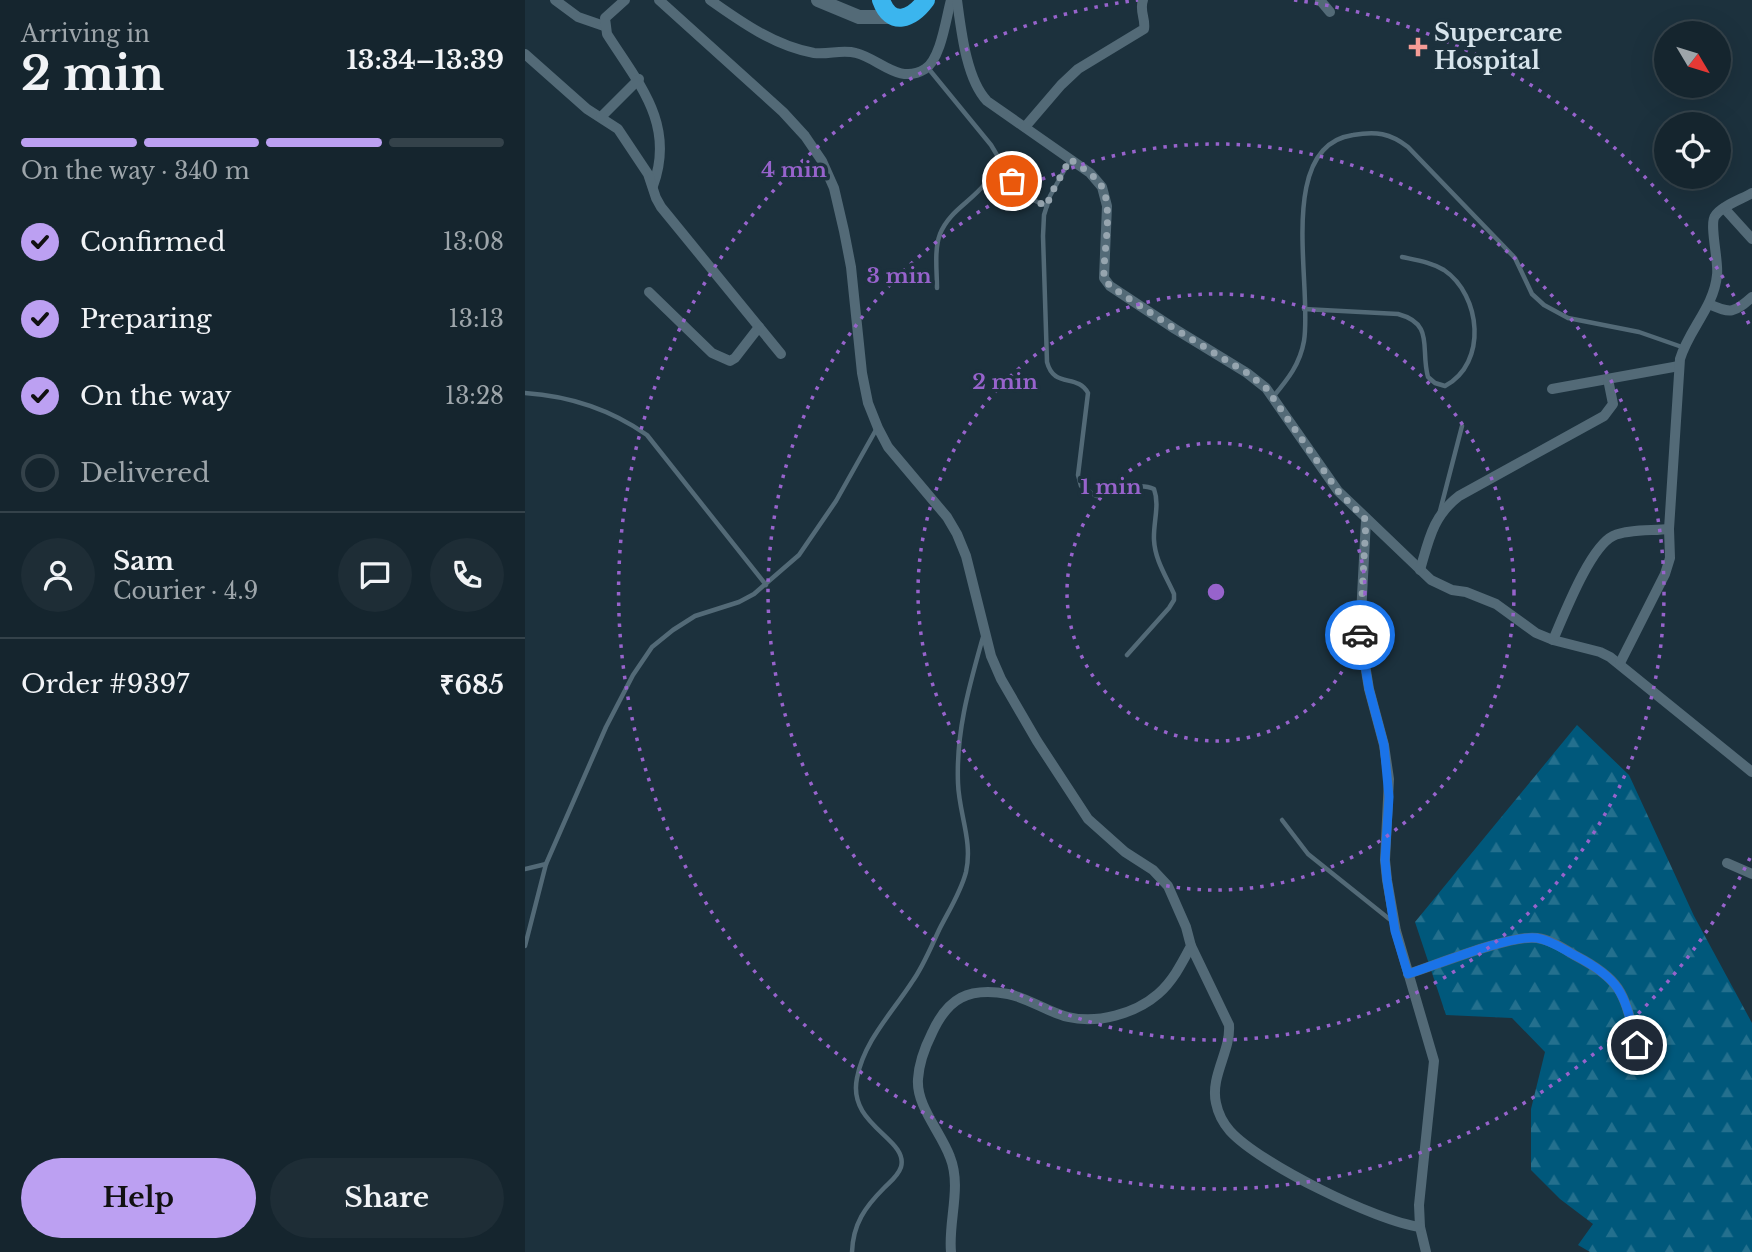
<!DOCTYPE html>
<meta charset="utf-8">
<style>
:root{--surface:#15252e;--page:#1e2d36;--text:#f1f3f6;--muted:#9da5aa;--line:#34424a;--accent:#bca0f2}
body{margin:0;font-family:"Libre Baskerville",serif;background:var(--page);color:var(--text);height:100vh;display:flex;flex-direction:column;font-size:26px;white-space:nowrap}
*{box-sizing:border-box;margin:0}
p{font-size:23px;color:var(--muted)}
.icon{flex:none;width:38px;height:38px;fill:none;stroke:currentColor;stroke-width:2;stroke-linecap:round;stroke-linejoin:round}
.map{position:relative;flex:1;overflow:hidden}
.details{display:flex;flex-direction:column;background:var(--surface);width:525px}
.details>*{flex:none}
.needle{width:46px;rotate:128deg}
.controls{position:absolute;left:1129px;top:21px;display:grid;gap:14px}
.controls a{display:grid;place-items:center;width:77px;height:77px;border-radius:50%;background:var(--surface);box-shadow:0 7px 28px #0002,0 0 0 2px var(--line);font-size:35px}
.pin{position:absolute;display:grid;place-items:center;width:60px;height:60px;color:#fff;margin:-30px;border:4px solid #fff;border-radius:50%;box-shadow:0 2px 7px #0007}
.courier{position:absolute;display:grid;place-items:center;width:70px;height:70px;margin:-35px;border:5px solid #1a73e8;border-radius:50%;background:#fff;color:#222;box-shadow:0 2px 9px #0007}
.overview em{font-style:normal;font-weight:700}
.overview div{display:flex;flex-direction:column-reverse}
.overview{display:flex;align-items:center;justify-content:space-between;height:119px;padding:0 21px}
h1{font-size:46px;font-weight:700;line-height:52px}
.bar{display:grid;grid-template-columns:repeat(4,1fr);gap:10px 7px;align-content:center;height:84px;padding:0 21px}
.bar i{height:9px;border-radius:5px;background:var(--line)}
.bar .active{background:var(--accent)}
.bar p{grid-column:span 4}
.line{display:flex;align-items:center;gap:18px;padding:0 21px;border-top:2px solid var(--line)}
.line div{flex:1}
.round{display:grid;place-items:center;flex:none;width:74px;height:74px;border-radius:37px;background:var(--page)}
ol{padding:0 21px;list-style:none}
li{display:flex;align-items:center;gap:21px;height:77px}
li p{margin-inline-start:auto}
li .icon{padding:7px;border-radius:50%;background:var(--accent);color:#111;stroke-width:4}
li:last-child{color:var(--muted)}
li i{width:38px;height:38px;border:4px solid var(--line);border-radius:50%}
.action{display:flex;gap:14px;margin-top:auto;padding:14px 21px}
.action a{flex:1;height:80px;border-radius:42px;background:var(--accent);color:#111;font-size:28px;font-weight:700;line-height:80px;text-align:center}
.action a+a{background:var(--page);color:var(--text)}
main{display:flex;flex:1;min-height:0}
.map>svg:first-child{display:block}
</style>
<main>
<section class="details">
<div class="overview"><div><h1>2 min</h1><p>Arriving in</p></div><em>13:34–13:39</em></div>
<div class="bar"><i class="active"></i><i class="active"></i><i class="active"></i><i></i><p>On the way · 340 m</p></div>
<ol>
<li><svg class="icon" aria-label="check" viewBox="0 0 24 24"><path d="M5 12l5 5 9-10"/></svg>Confirmed<p>13:08</p></li>
<li><svg class="icon" aria-label="check" viewBox="0 0 24 24"><path d="M5 12l5 5 9-10"/></svg>Preparing<p>13:13</p></li>
<li><svg class="icon" aria-label="check" viewBox="0 0 24 24"><path d="M5 12l5 5 9-10"/></svg>On the way<p>13:28</p></li>
<li><i></i>Delivered</li>
</ol>
<div class="line" style="height:126px"><a class="round"><svg class="icon" aria-label="person" viewBox="0 0 24 24"><circle cx="12" cy="8" r="4"/><path d="M4 21q1-7 8-7t8 7"/></svg></a><div><b>Sam</b><p>Courier · 4.9</p></div><a class="round"><svg class="icon" aria-label="chat" viewBox="0 0 24 24"><path d="M4 5h16v11H9l-5 4z"/></svg></a><a class="round"><svg class="icon" aria-label="phone" viewBox="0 0 24 24"><path d="M5 4h4l2 5-3 2q2 4 5 5l2-3 5 2v4C11 20 4 13 5 4z"/></svg></a></div>
<div class="line" style="height:91px"><div>Order #9397</div><b>₹685</b></div>
<div class="action"><a>Help</a><a>Share</a></div>
</section>
<div class="map">
<svg width="1227" height="1252" viewBox="0 0 1227 1252">
<defs>
<pattern id="forest-firs" width="22" height="20" patternUnits="userSpaceOnUse" patternTransform="scale(1.75)"><rect width="22" height="20" fill="#00587b"/><path d="M5 1l3.5 6h-7zM16 11l3.5 6h-7z" fill="#24708e"/></pattern>
</defs>
<rect width="100%" height="100%" fill="#1c313d"/>
<!-- forest -->
<path fill="url(#forest-firs)" d="M 1052,725 L 1104,775 L 1169,916 L 1227,1023 L 1227,1252 L 1065,1252 L 1053,1245 L 1068,1224 L 1035,1199 L 1006,1170 L 1006,1109 L 1020,1052 L 987,1018 L 921,1015 L 890,922 Z"/>
<g fill="none" stroke-linecap="round" stroke-linejoin="round">
<!-- lane -->
<g stroke="#536a77" stroke-width="4.5">
<path d="M 403,68 L 466,145 L 493,190 L 501,197 L 522,206"/>
<path d="M 545,160 L 525,196 L 519,215 L 518,236 L 522,362 C 529,389 552,373 563,393 L 553,475 L 556,486 L 571,496 C 588,492 613,481 629,489 C 635,505 628,523 629,540 C 630,560 641,576 649,594 L 649,600 L 644,608 L 602,655"/>
<path d="M 412,288 C 412,271 409,250 415,234 C 427,203 464,197 473,157"/>
<path d="M 779,309 L 873,314 C 910,324 895,348 903,377 L 910,383 L 920,386 C 963,363 956,295 919,270 C 906,262 891,260 877,257"/>
<path d="M 0,393 C 44,396 85,409 122,435 L 241,585"/>
<path d="M 748,397 C 763,379 775,364 779,341 C 788,288 750,146 828,135 C 851,131 865,133 883,147 L 990,258 L 1007,294 L 1019,305 L 1043,318 L 1114,332 L 1157,347"/>
<path d="M 915,511 L 937,426"/>
<path d="M 757,820 L 783,854 L 868,922"/>
<path d="M 0,869 L 21,864"/>
<path d="M 0,946 L 21,864 L 81,727 L 108,675 L 127,647 L 148,630 L 170,616 L 214,602 L 229,594 L 274,555 L 311,501 L 352,428"/>
<path d="M 327,1252 C 328,1224 340,1207 359,1188 C 366,1181 373,1176 376,1167 C 384,1138 322,1126 332,1078 C 339,1041 367,1013 387,982 C 398,967 406,947 414,930 C 423,912 436,892 441,872 C 448,841 434,814 433,783 C 431,731 444,687 458,637"/>
</g>
<!-- street -->
<g stroke="#536a77" stroke-width="10">
<path d="M 30,0 L 53,17 L 79,26"/>
<path d="M 100,0 L 80,18 L 82,34 C 113,83 151,124 128,186"/>
<path d="M 134,0 L 258,112 L 280,136 L 297,161 L 309,188 L 319,231 L 326,267 L 337,373 L 343,403 L 353,428 L 363,447 L 422,517 L 432,534 L 441,556 L 466,656 L 476,679 L 512,741 L 563,819 L 600,852 L 628,870 L 643,886 L 661,927 L 666,946 C 657,963 648,981 633,994 C 610,1014 572,1024 543,1017 C 522,1012 504,998 483,994 C 443,987 423,998 407,1033 C 400,1047 394,1063 393,1079 C 391,1106 416,1132 425,1157 C 437,1187 423,1221 426,1252"/>
<path d="M 185,0 C 216,22 250,46 289,53 C 303,55 317,49 331,53 C 355,59 374,85 400,69 C 416,59 421,18 426,0"/>
<path d="M 432,0 C 436,29 441,79 462,101 L 565,173 L 577,187 L 582,206 L 579,278 L 585,286 L 650,329 L 722,373 L 741,388 L 813,491 L 906,580 L 927,590 L 941,592 L 971,604 L 1011,633 L 1028,640 L 1075,652 L 1085,657 L 1227,772"/>
<path d="M 795,0 L 805,12"/>
<path d="M 0,54 L 62,109 L 93,129 L 123,174 L 131,198 L 136,207 L 256,354"/>
<path d="M 76,117 L 114,79"/>
<path d="M 500,127 L 536,85 L 553,69 L 619,29 C 621,19 614,11 618,0"/>
<path d="M 1199,208 L 1227,239"/>
<path d="M 124,292 L 187,353 L 205,361 L 210,358 L 234,327"/>
<path d="M 1184,304 C 1206,314 1209,313 1227,297"/>
<path d="M 1027,389 L 1154,366"/>
<path d="M 841,520 L 835,634 L 844,689 L 859,745 L 864,779 L 860,860 L 862,880 L 871,931 L 909,1061 L 894,1205 L 895,1227 L 901,1252"/>
<path d="M 895,570 C 904,539 908,516 934,496 L 1079,416 L 1088,404 L 1083,379"/>
<path d="M 1028,640 C 1039,615 1065,547 1088,536 C 1103,529 1127,531 1144,529"/>
<path d="M 1095,663 L 1140,574 L 1145,558 L 1144,529 L 1155,359 C 1164,329 1189,307 1192,275 C 1194,262 1184,224 1190,216 C 1196,206 1217,199 1227,193"/>
<path d="M 1202,863 L 1227,874"/>
<path d="M 666,946 L 704,1025 C 706,1051 685,1076 691,1103 C 693,1113 698,1123 705,1131 C 735,1164 851,1221 895,1227"/>
<path d="M 883,974 C 911,965 987,934 1012,938 C 1026,940 1039,949 1051,956 C 1099,981 1099,995 1112,1045"/>
</g>
<!-- secondary -->
<path stroke="#536a77" stroke-width="14" d="M 293,0 L 334,17 L 368,17"/>
<!-- highway -->
<path stroke="#3bb5ee" stroke-width="18" d="M 356,0 C 366,28 387,19 401,0"/>
</g>
<g fill="none" stroke-linecap="round" stroke-linejoin="round">
<!-- done -->
<path stroke="#96a5af" stroke-width="7" stroke-dasharray="0 12.6" d="M 487,181 L 500,197 L 522,206 L 525,196 L 545,159 C 556,167 572,176 578,189 C 588,212 578,252 579,278 L 585,286 L 650,329 L 722,373 L 741,388 L 813,491 L 841,520 L 835,635"/>
<!-- route -->
<path stroke="#1a73e8" stroke-width="9" d="M 835,635 L 844,689 L 859,745 L 864,797 L 860,860 L 862,880 L 870,931 L 883,974 C 911,965 986,934 1012,938 C 1026,940 1039,950 1051,956 C 1099,981 1099,996 1112,1045"/>
</g>
<!-- distance rings -->
<g fill="none" stroke="#9763cc" stroke-width="3.5" stroke-dasharray="3.5 7">
<circle cx="691" cy="592" r="149"/>
<circle cx="691" cy="592" r="298"/>
<circle cx="691" cy="592" r="448"/>
<path d="M1225 858A597 597 0 1 1 613 0M769 0A597 597 0 0 1 1225 326"/>
</g>
<!-- markers -->
<path fill="#f59c96" stroke="#1c313d" stroke-width="2.5" d="M889.5 36.5h7v7h7v7h-7v7h-7v-7h-7v-7h7z"/>
<g text-anchor="middle" stroke-width="7" stroke-linejoin="round" paint-order="stroke">
<!-- poi labels -->
<g font-size="24" font-weight="bold" fill="#d7e4ec" stroke="#1c313d" text-anchor="start">
<text x="909" y="41">Supercare<tspan x="909" dy="28">Hospital</tspan></text>
</g>
</g>
<circle cx="691" cy="592" r="10" fill="#9763cc" stroke="#1c313d" stroke-width="3.5"/>
<g font-size="21" text-anchor="middle" font-weight="bold" fill="#9763cc" stroke="#1c313d" stroke-width="7" stroke-linejoin="round" paint-order="stroke">
<text x="269" y="177">4 min</text>
<text x="374" y="283">3 min</text>
<text x="480" y="389">2 min</text>
<text x="586" y="494">1 min</text>
</g>
</svg>
<div class="controls">
<a><svg class="needle" viewBox="-14 -14 28 28"><path d="M0-13l5 13h-10z" fill="#e53935"/><path d="M0 13l5-13h-10z" fill="#9da5aa"/></svg></a>
<a><svg class="icon" aria-label="locate" viewBox="0 0 24 24"><circle cx="12" cy="12" r="6"/><path d="M12 2v4M12 18v4M2 12h4M18 12h4"/></svg></a>
</div>
<div class="pin" style="left:487px;top:181px;background:#ea580c"><svg class="icon" aria-label="bag" viewBox="0 0 24 24"><path d="M5 8h14l-1 12H6zM9 8a3 3 0 0 1 6 0"/></svg></div>
<div class="pin" style="left:1112px;top:1045px;background:#1f2937"><svg class="icon" aria-label="home" viewBox="0 0 24 24"><path d="M3 11l9-7 9 7M6 9v11h12V9"/></svg></div>
<div class="courier" style="left:835px;top:635px"><svg class="icon" aria-label="car" viewBox="0 0 24 24"><path d="M5 17H2v-5l4-1 3-4h7l3 4 3 1v5h-3M9 17h6M6 11h13"/><circle cx="7" cy="17" r="2"/><circle cx="17" cy="17" r="2"/></svg></div>
</div>
</main>
